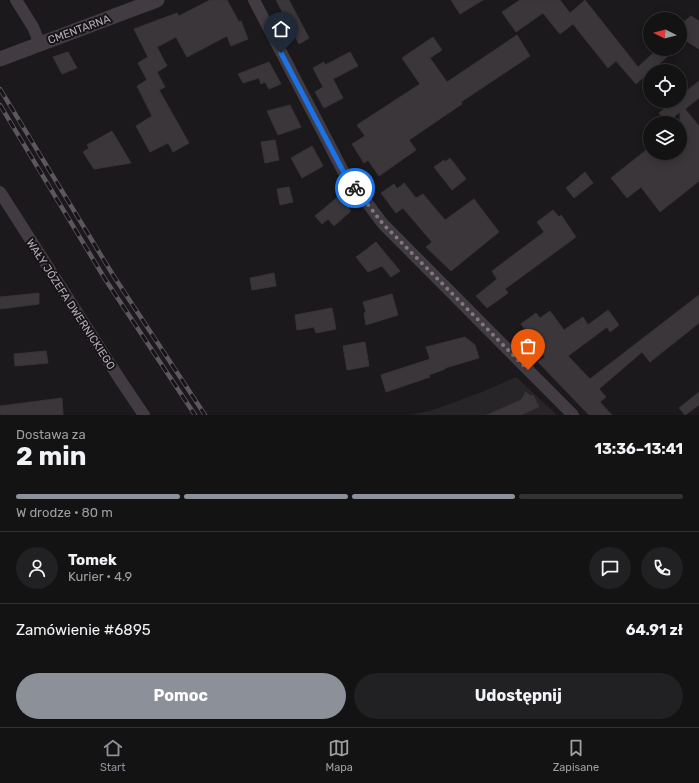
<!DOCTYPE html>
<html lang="pl">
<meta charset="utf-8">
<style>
:root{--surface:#141314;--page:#212022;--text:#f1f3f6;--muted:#9d9ea0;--line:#333234;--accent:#8c9099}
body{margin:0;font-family:Rubik,sans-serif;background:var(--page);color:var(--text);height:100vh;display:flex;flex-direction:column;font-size:15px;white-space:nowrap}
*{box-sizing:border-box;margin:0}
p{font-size:13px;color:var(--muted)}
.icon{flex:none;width:22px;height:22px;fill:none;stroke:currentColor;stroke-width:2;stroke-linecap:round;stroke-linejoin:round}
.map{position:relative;height:415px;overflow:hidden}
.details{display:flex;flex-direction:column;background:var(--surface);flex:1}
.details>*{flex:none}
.needle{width:26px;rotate:276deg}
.fabs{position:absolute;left:643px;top:12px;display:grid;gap:8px}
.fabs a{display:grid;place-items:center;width:44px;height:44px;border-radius:50%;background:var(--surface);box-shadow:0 2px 10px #0003,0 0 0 1px var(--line);font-size:20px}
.pin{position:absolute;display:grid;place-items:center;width:34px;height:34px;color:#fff;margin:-41px -17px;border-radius:50% 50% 50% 0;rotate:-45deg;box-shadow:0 0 4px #0007}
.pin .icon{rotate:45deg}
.courier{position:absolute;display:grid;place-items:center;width:40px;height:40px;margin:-20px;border:3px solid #1a73e8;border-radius:50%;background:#fff;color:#222;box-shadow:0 1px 5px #0007}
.summary em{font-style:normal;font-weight:700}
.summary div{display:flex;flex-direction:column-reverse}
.summary{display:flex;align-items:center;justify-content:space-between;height:68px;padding:0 16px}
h1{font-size:26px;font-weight:700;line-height:30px}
.bar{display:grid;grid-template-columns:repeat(4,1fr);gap:6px 4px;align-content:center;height:48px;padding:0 16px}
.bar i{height:5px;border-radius:3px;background:var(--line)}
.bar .on{background:var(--accent)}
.bar p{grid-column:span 4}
.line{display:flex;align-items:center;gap:10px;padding:0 16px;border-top:1px solid var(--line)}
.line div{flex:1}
.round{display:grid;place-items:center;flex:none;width:42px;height:42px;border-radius:21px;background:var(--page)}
.cta{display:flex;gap:8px;margin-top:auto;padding:8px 16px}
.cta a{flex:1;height:46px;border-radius:24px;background:var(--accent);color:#fff;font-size:16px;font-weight:700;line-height:46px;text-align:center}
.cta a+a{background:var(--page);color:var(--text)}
.tab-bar{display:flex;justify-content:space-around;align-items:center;height:56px;border-top:1px solid var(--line);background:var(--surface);font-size:11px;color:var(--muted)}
.tab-bar a{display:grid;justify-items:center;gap:2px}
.tab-bar .on{color:var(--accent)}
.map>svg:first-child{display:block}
</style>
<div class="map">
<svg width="699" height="415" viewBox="0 0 699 415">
<rect width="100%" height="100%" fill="#1b191b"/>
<!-- built -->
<path fill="#282528" d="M 516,377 L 557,415 L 410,415 L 433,410 L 482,392 Z"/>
<!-- building -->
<g fill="#3a363a" stroke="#373337">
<path d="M 210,0 L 227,0 L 239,22 L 241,21 L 248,39 L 231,46 L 227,36 L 187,57 L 176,37 L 157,47 L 167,66 L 157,72 L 165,87 L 159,90 L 189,143 L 173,152 L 168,143 L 150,152 L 136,126 L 152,116 L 137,86 L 147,80 L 138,63 L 148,57 L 134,29 L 177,13 L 179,16 Z"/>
<path d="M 276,0 L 289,0 L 309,38 L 299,44 Z"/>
<path d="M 451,0 L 483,0 L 460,14 Z"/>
<path d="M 520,0 L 560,0 L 570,13 L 585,0 L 638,67 L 658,49 L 667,57 L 636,84 L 616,61 L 608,68 L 573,24 L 560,34 L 543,13 L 516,32 L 502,12 Z"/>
<path d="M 691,16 L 699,21 L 699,49 L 680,37 L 680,25 Z"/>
<path d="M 517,35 L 530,56 L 461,102 L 462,104 L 409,140 L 416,150 L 379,176 L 368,160 L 364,163 L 352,144 L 365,136 L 357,125 L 420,84 L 402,58 L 433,37 L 442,50 L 430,58 L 447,82 Z"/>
<path d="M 68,52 L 77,68 L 62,74 L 53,57 Z"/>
<path d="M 350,52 L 358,66 L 333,79 L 343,98 L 324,108 L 315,92 L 323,87 L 313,68 L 324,62 L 325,65 Z"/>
<path d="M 269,62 L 281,84 L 269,89 L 265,82 L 261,84 L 259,78 L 243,83 L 238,74 Z"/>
<path d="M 699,81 L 699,98 L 685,109 L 699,126 L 699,181 L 660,212 L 641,187 L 627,198 L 611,178 L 650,147 L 650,153 L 680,153 L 680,112 L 667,122 L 659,113 L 674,101 L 680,101 L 680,96 Z"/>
<path d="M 290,105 L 301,127 L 278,135 L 267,111 Z"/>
<path d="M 112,131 L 131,163 L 94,169 L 83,152 L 89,148 L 87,145 Z"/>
<path d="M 275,140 L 279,160 L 265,163 L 261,142 Z"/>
<path d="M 312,146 L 323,166 L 302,178 L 291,158 Z"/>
<path d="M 450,158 L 466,179 L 452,190 L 434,167 L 444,160 L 445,162 Z"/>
<path d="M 585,172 L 593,183 L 574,198 L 566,188 Z"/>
<path d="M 404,183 L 416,198 L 423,194 L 445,220 L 474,199 L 499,232 L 451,271 L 426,247 L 432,242 L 403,208 L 396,213 L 381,193 L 394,184 L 397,189 Z"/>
<path d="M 289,187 L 293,202 L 280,205 L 277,189 Z"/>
<path d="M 339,196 L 351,211 L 334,226 L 328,219 L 322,224 L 315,216 Z"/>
<path d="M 553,210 L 559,217 L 561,215 L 576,237 L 505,289 L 508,293 L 487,308 L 476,296 L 497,279 L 492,271 L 544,232 L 537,222 Z"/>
<path d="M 376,242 L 400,271 L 391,277 L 382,266 L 368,272 L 356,257 L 367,249 L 369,249 L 368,248 Z"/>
<path d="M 274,273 L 276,286 L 252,290 L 250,278 Z"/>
<path d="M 39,293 L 39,304 L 0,309 L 0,297 Z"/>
<path d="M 392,294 L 398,315 L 366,325 L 364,313 L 366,312 L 363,302 Z"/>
<path d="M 699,295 L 699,323 L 650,362 L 642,352 L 599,389 L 606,397 L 600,402 L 612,415 L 589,415 L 538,362 L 545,357 L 521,324 L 536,313 L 540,318 L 550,311 L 564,330 L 583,317 L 588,325 L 608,310 L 619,325 L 610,332 L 607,327 L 568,356 L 590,379 Z"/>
<path d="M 332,308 L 336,329 L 316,333 L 314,327 L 297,330 L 295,315 Z"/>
<path d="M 465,337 L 475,345 L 479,358 L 445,368 L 445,369 L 429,375 L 430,377 L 386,392 L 381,375 L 430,359 L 426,347 Z"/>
<path d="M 365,342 L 369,366 L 347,370 L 343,346 Z"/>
<path d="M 46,351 L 48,363 L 15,366 L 14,354 Z"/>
<path d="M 526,392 L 530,396 L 533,395 L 539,407 L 521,415 L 487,415 L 521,400 Z"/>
<path d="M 699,392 L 699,405 L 685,415 L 679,408 Z"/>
<path d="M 62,398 L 63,415 L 0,415 L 0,406 Z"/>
</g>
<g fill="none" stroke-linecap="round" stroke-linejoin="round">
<!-- minor -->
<g stroke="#423c42" stroke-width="12">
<path d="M 16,0 L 33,27 L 40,44"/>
<path d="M 254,0 L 343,171 L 383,224 L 573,415"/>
<path d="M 0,192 L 121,381 L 144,415"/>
</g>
<!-- tertiary -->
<path stroke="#423c42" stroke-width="15" d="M 0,59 L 157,0"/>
<defs>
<g id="rail">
<path d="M 0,89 L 113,275 L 205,415"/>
<path d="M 0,105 L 105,279 L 195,415"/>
</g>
</defs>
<!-- rail casing -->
<use href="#rail" stroke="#5e565f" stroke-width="4.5"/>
<!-- rail -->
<use href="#rail" stroke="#161416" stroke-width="3" stroke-dasharray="9" stroke-linecap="butt"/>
</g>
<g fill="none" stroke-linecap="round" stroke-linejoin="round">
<!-- done -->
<path stroke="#807982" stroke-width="4" stroke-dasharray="0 7.2" d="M 355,188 L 383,224 L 528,370"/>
<!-- route -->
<path stroke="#1a73e8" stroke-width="5" d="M 281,53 L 343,171 L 355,188"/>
</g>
<g text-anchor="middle" stroke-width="4" stroke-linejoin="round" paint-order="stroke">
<!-- street labels -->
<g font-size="11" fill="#b7acba" stroke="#161416">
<text transform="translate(79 29) rotate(-20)" y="4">CMENTARNA</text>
<text transform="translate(71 304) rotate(57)" y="4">WAŁY JÓZEFA DWERNICKIEGO</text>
</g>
</g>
</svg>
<div class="fabs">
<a><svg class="needle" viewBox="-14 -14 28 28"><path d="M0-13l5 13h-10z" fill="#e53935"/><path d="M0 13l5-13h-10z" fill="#9d9ea0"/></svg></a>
<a><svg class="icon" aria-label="locate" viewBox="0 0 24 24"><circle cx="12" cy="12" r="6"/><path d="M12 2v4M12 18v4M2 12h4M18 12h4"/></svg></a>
<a><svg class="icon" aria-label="layers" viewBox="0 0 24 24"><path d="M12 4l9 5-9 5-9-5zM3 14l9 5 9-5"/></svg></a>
</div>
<div class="pin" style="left:528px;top:370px;background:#ea580c"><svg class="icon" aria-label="bag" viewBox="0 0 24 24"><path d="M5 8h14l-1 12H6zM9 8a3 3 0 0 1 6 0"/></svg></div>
<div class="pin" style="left:281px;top:53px;background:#1f2937"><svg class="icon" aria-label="home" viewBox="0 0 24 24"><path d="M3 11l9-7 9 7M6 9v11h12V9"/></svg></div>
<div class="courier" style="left:355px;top:188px"><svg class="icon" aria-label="bike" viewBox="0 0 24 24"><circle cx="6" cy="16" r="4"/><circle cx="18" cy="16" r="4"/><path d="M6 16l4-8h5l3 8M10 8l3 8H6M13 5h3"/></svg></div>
</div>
<section class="details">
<div class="summary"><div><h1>2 min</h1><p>Dostawa za</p></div><em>13:36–13:41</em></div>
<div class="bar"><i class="on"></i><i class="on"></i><i class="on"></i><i></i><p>W drodze · 80 m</p></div>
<div class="line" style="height:72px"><a class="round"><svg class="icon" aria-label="person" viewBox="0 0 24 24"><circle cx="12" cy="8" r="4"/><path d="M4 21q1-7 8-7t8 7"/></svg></a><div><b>Tomek</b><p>Kurier · 4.9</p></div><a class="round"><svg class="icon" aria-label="chat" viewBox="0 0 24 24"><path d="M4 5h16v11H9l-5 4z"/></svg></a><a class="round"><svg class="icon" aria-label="phone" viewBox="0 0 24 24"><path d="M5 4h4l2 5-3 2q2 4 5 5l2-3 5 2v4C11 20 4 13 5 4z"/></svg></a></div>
<div class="line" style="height:52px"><div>Zamówienie #6895</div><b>64.91 zł</b></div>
<div class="cta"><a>Pomoc</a><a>Udostępnij</a></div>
</section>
<nav class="tab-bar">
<a class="on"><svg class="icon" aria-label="home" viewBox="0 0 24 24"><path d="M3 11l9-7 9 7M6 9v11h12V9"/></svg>Start</a>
<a><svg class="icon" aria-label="map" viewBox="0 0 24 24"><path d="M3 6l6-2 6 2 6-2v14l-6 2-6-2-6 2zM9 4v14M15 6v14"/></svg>Mapa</a>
<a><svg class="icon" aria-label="saved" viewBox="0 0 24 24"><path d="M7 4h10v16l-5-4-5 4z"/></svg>Zapisane</a>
</nav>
